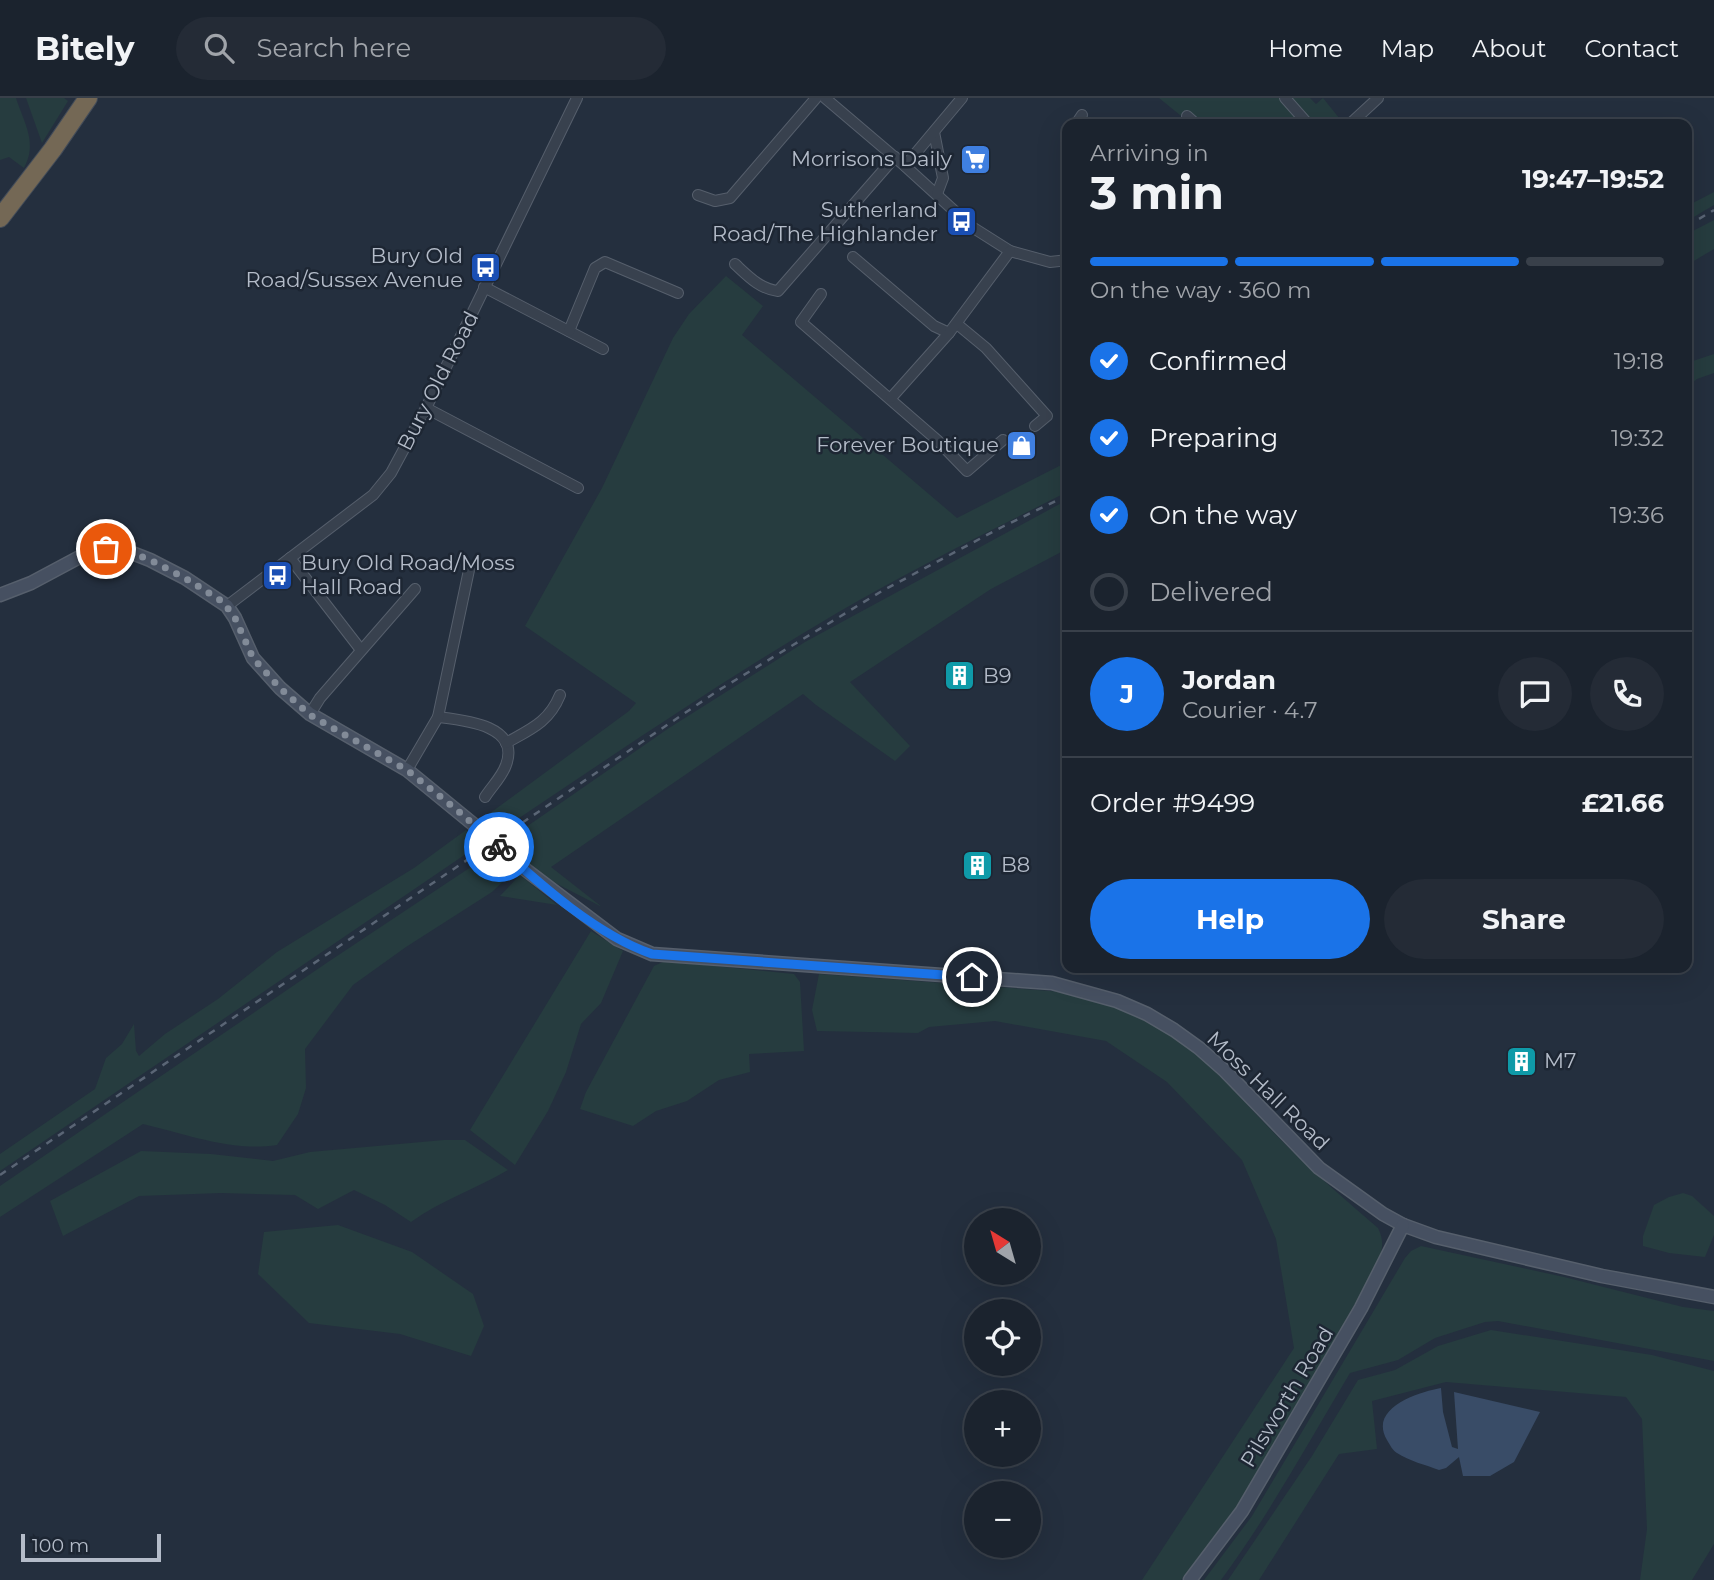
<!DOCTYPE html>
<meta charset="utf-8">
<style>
:root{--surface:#1b232e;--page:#242b36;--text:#f1f3f6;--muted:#a0a4aa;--line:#39404a;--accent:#1a73e8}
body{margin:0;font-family:Montserrat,sans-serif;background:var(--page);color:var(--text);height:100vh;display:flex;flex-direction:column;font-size:26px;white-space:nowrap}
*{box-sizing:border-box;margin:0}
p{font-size:23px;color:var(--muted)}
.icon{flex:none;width:38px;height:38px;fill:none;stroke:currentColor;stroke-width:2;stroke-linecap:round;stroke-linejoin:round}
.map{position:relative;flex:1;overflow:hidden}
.panel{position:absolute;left:1062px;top:21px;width:630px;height:854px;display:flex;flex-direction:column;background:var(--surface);border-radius:14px;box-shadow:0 7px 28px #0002,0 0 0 2px var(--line)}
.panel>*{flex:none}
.needle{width:46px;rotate:323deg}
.tools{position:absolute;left:964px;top:1110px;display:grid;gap:14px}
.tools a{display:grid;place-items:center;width:77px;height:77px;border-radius:50%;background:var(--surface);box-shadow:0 7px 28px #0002,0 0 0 2px var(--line);font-size:35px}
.scale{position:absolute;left:21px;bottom:18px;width:140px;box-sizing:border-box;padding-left:7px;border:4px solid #b4bcc9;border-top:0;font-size:19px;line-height:24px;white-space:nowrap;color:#b4bcc9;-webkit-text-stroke:5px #1d2633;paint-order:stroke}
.pin{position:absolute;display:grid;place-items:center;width:60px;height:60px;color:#fff;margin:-30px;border:4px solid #fff;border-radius:50%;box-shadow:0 2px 7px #0007}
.courier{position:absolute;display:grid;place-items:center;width:70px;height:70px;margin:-35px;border:5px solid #1a73e8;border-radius:50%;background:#fff;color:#222;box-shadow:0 2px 9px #0007}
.summary em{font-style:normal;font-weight:700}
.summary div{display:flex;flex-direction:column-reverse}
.summary{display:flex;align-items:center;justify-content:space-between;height:119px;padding:0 28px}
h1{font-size:46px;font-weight:700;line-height:52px}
.bar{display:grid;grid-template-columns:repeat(4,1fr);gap:10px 7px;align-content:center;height:84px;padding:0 28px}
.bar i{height:9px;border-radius:5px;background:var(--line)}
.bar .on{background:var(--accent)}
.bar p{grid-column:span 4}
.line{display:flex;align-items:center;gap:18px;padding:0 28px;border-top:2px solid var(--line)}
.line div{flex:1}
.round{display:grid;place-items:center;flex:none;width:74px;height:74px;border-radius:37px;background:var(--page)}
ol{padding:0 28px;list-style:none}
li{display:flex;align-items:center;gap:21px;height:77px}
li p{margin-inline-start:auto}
li .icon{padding:7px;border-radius:50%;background:var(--accent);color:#fff;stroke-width:4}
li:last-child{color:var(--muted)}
li i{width:38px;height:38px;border:4px solid var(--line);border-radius:50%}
.cta{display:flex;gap:14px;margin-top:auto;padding:14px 28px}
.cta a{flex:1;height:80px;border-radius:42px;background:var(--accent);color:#fff;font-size:28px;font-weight:700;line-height:80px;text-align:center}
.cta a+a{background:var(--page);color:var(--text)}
header{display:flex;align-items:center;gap:42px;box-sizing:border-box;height:98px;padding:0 35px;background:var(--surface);border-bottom:2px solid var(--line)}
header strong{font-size:33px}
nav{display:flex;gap:38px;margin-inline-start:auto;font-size:24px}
.search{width:490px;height:63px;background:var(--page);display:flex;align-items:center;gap:18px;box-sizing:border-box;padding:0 24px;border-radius:38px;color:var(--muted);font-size:26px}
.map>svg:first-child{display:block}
</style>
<header>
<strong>Bitely</strong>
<div class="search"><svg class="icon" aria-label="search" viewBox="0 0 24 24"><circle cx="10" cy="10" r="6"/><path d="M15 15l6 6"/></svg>Search here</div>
<nav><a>Home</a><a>Map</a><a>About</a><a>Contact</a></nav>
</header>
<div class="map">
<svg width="1714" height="1482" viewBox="0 0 1714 1482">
<rect width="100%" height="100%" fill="#242f3e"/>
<!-- green -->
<g fill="#263c3f">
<path d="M 0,0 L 16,0 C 24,25 38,45 24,70 L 9,59 L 0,62 Z"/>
<path d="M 26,0 L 64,0 L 68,3 L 42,45 Z"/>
<path d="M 1159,0 L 1310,0 L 1316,6 L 1323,0 L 1344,26 L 1191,26 Z"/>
<path d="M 1714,94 L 1714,107 L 1687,123 L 1687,108 Z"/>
<path d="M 1714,122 L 1714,151 L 1687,167 L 1687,136 Z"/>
<path d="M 726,178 L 763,208 L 742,237 L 957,420 L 1067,364 L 1067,394 C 990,433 912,471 837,515 C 720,584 607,661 494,737 L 481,724 L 482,721 L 629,613 L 636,605 L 525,528 L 602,390 L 673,240 L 689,216 Z"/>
<path d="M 1714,256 L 1714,275 L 1697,281 L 1687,289 L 1687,265 Z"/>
<path d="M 1067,402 L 1067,451 L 991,491 L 850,584 L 910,648 L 895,663 L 816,607 L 803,596 L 551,769 L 602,809 L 536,775 L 503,745 L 669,630 L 805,544 Z"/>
<path d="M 466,732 L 482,745 L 0,1073 L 0,1056 L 95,991 L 106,960 L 122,946 L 134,926 L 136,953 L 139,958 L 165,936 L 218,901 L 277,854 L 414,770 Z"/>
<path d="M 492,755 L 514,773 L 492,794 L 406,849 L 353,887 L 305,951 L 306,990 L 298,1016 L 277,1047 C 232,1054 186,1036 143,1026 L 0,1119 L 0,1088 L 328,864 Z"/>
<path d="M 520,777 L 557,807 L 500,798 Z"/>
<path d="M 591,833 L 623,853 L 601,905 L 581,926 L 566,974 L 548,1013 L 515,1067 L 470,1032 Z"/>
<path d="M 665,863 L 794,876 L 800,884 L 804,953 L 749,956 L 750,974 L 719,982 L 687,1003 L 656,1013 L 633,1028 L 580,1011 L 586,994 L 654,868 Z"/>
<path d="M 819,876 L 1064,894 C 1096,902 1130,911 1158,928 C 1209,959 1245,1007 1287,1048 C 1316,1077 1347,1103 1378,1130 C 1386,1146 1381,1156 1375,1172 L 1237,1408 L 1181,1482 L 1142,1482 L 1294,1250 L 1276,1141 L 1242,1062 L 1167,984 L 1106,943 L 995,923 L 929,929 L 918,935 L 817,933 L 812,912 Z"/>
<path d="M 444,1042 L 465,1042 L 508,1072 C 476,1091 441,1102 411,1124 L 385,1107 L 354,1092 L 318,1111 L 295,1097 L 221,1095 L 139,1098 L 63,1138 L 50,1103 L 141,1053 L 211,1056 L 273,1063 L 310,1054 Z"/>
<path d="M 1683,1095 L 1692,1098 L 1714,1118 L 1714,1137 L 1705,1159 L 1669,1155 L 1643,1148 L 1643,1138 L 1654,1107 L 1669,1099 Z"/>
<path d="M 338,1127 L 412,1154 L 473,1196 L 484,1228 L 471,1258 L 400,1236 L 309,1225 L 258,1176 L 264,1134 Z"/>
<path d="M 1421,1148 L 1564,1179 L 1683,1209 L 1714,1213 L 1714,1263 L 1498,1223 L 1485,1224 L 1435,1240 L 1398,1262 L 1350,1275 C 1308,1345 1269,1417 1221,1482 L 1204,1482 L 1252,1418 L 1405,1160 L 1411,1153 Z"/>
<path d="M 1491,1232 L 1652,1257 L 1714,1273 L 1714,1446 L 1692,1482 L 1640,1482 L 1647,1431 L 1642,1321 L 1626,1299 L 1446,1284 L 1372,1303 L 1377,1351 L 1339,1356 L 1259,1482 L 1228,1482 L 1312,1358 L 1358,1282 L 1395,1272 L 1438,1248 Z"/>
</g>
<!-- water -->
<path fill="#394c67" d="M 1441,1290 L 1443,1314 L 1452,1349 L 1458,1351 L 1454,1294 L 1540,1314 L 1514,1364 L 1490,1378 L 1463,1378 L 1459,1359 L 1446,1370 L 1439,1372 C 1426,1367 1409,1363 1397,1355 C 1393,1353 1390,1347 1387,1342 C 1368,1310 1419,1294 1441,1290 Z"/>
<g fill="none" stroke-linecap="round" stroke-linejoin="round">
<defs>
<g id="street">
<path d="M 825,0 L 905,68 L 972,129 L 1010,153 L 1050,164 L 1068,162"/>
<path d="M 1285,0 L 1308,26"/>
<path d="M 1187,18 L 1196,26"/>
<path d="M 1080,26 L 1078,23 L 1082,17"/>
<path d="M 1350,26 L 1378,0"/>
<path d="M 934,34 L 943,80 L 937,96"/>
<path d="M 905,68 L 962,0"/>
<path d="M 698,97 L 715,103 L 730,100 L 816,0"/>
<path d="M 853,159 L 934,228 L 949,235"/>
<path d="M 735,166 C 748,178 760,191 778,193 L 895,59"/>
<path d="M 484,189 L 603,251"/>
<path d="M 821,196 L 801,224 L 937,342 L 967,373 L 1003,342"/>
<path d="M 957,226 L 986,250 L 1047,318 L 1035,328"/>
<path d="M 569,233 L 595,170 L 605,164 L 678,195"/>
<path d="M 891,300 L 949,235 L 1010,153"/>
<path d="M 426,310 L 578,390"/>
<path d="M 290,460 L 361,552"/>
<path d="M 227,508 L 373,397 L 391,375 L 426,310 L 577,0"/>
<path d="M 310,616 L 320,600 L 415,491"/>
<path d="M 438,619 C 463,622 521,627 506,667 C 502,679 492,688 485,699"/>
<path d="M 506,645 C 531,631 549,624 560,597"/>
<path d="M 407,672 L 438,619 L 469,472"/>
</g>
<g id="secondary">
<path d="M 0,497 L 31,485 L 89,454 L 106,451 L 127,453 L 150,462 L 185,480 L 227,508 L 235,520 L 253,560 L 280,590 L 310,616 L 407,672 L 473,726"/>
<path d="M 518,766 L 617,841 L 652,856 L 1052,885 L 1117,903 L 1147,916 L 1174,932 L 1199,950 L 1225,973 L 1319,1070 L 1383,1116 L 1403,1127 L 1436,1139 L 1602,1178 L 1714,1199"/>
<path d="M 1190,1482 L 1242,1413 L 1361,1210 L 1403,1127"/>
</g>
<path id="highway" d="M 0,120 L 53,51 L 88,0"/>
</defs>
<!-- street casing -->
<use href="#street" stroke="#565f6c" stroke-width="12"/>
<!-- secondary casing -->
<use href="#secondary" stroke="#565f6c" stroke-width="15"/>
<!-- highway casing -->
<use href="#highway" stroke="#434c59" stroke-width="20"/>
<!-- street -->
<use href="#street" stroke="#38414e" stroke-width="10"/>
<!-- secondary -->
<use href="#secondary" stroke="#465061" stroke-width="12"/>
<!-- highway -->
<use href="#highway" stroke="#746855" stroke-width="18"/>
<!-- rail -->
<g stroke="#5a6575" stroke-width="2.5" stroke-dasharray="7 7" stroke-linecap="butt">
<path d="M 1687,128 L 1714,112"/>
<path d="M 0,1077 L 719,592 L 882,493 L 1002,429 L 1068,397"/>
</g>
<defs>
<path id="secondary-bridge" d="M 473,726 L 518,766"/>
</defs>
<!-- secondary-bridge casing -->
<use href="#secondary-bridge" stroke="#565f6c" stroke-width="15" stroke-linecap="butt"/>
<!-- secondary-bridge -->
<use href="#secondary-bridge" stroke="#465061" stroke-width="12"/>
</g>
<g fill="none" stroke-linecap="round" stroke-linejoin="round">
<!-- done -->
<path stroke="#828b98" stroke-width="7" stroke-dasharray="0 12.6" d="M 106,451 L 127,453 L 150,462 L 185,480 L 223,504 L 235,520 L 253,560 L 280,590 L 310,617 L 407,672 L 457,712 L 499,749"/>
<!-- route -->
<path stroke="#1a73e8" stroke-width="9" d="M 499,749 C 542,788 597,837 652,856 L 972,879"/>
</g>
<!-- icons -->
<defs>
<symbol id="supermarket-square" viewBox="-11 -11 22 22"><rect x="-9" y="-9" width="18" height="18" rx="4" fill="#3f7fe0" stroke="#1d2633"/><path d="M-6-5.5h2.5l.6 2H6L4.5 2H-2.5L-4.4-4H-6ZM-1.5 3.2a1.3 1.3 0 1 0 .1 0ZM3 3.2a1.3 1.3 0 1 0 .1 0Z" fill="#fff"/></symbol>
<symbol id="bus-square" viewBox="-11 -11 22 22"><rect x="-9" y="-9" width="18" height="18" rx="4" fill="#1a4fb4" stroke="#1d2633"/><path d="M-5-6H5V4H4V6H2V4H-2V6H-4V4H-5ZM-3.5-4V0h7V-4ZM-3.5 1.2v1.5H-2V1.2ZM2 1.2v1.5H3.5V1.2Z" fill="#fff"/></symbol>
<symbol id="shop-square" viewBox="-11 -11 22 22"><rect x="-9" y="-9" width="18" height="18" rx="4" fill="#3f7fe0" stroke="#1d2633"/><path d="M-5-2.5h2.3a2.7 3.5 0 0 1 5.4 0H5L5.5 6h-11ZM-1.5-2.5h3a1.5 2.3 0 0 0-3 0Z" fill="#fff"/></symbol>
<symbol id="building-square" viewBox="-11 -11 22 22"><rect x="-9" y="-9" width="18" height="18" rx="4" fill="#0f9aa8" stroke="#1d2633"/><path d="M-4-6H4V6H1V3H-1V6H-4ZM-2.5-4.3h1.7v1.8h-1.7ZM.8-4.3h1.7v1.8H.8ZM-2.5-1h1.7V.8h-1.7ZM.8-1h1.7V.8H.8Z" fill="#fff"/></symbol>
</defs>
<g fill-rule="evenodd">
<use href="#supermarket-square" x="958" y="44" width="35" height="35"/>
<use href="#bus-square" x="944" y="106" width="35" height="35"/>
<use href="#bus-square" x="468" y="152" width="35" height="35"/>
<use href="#shop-square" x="1004" y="330" width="35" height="35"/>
<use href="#bus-square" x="260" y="460" width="35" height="35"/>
<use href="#building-square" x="942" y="560" width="35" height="35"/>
<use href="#building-square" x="960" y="750" width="35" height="35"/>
<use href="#building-square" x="1504" y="946" width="35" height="35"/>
</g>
<g text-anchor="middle" stroke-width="5" stroke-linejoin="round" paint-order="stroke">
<!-- poi labels -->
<g font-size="21" fill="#b4bcc9" stroke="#1d2633" text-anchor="end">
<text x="952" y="68">Morrisons Daily</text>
<text x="938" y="119">Sutherland<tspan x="938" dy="24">Road/The Highlander</tspan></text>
<text x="463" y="165">Bury Old<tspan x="463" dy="24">Road/Sussex Avenue</tspan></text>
<text x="999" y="354">Forever Boutique</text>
<text x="301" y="472" text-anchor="start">Bury Old Road/Moss<tspan x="301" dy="24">Hall Road</tspan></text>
<text x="983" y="585" text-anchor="start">B9</text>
<text x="1001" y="774" text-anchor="start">B8</text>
<text x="1544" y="970" text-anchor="start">M7</text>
</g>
<!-- street labels -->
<g font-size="21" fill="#b4bcc9" stroke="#1d2633">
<text transform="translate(438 283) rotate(-63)" y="7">Bury Old Road</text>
<text transform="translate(1268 993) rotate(44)" y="7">Moss Hall Road</text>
<text transform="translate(1287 1299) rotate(-59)" y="7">Pilsworth Road</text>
</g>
</g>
</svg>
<div class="tools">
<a><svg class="needle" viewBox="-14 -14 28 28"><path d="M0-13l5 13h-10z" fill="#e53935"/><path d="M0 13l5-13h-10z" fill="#a0a4aa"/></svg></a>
<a><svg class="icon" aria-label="locate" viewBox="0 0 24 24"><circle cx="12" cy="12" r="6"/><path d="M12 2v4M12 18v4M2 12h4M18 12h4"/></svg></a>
<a>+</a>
<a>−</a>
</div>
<div class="scale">100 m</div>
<div class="pin" style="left:106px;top:451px;background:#ea580c"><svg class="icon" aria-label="bag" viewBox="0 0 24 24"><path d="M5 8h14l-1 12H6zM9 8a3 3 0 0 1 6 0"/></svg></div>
<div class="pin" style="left:972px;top:879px;background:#1f2937"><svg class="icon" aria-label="home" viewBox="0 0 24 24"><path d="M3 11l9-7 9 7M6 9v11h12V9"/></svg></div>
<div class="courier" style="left:499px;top:749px"><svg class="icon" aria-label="bike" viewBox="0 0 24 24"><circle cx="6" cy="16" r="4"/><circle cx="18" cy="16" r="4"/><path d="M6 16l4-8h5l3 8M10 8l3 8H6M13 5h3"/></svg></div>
<section class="panel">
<div class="summary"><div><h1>3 min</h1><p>Arriving in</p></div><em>19:47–19:52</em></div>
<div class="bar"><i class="on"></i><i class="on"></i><i class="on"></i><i></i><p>On the way · 360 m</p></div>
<ol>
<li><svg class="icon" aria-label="check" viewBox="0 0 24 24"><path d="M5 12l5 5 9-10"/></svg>Confirmed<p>19:18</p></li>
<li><svg class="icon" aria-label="check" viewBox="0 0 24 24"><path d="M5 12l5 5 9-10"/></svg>Preparing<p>19:32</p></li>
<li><svg class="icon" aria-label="check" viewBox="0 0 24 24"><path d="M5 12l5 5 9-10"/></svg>On the way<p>19:36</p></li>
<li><i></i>Delivered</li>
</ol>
<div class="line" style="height:126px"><b class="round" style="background:var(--accent);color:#fff">J</b><div><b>Jordan</b><p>Courier · 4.7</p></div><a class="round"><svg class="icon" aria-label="chat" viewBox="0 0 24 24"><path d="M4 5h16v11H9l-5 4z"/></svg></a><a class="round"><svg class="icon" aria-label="phone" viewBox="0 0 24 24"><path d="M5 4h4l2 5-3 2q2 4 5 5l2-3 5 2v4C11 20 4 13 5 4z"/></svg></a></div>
<div class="line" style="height:91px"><div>Order #9499</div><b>£21.66</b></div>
<div class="cta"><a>Help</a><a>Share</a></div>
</section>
</div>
